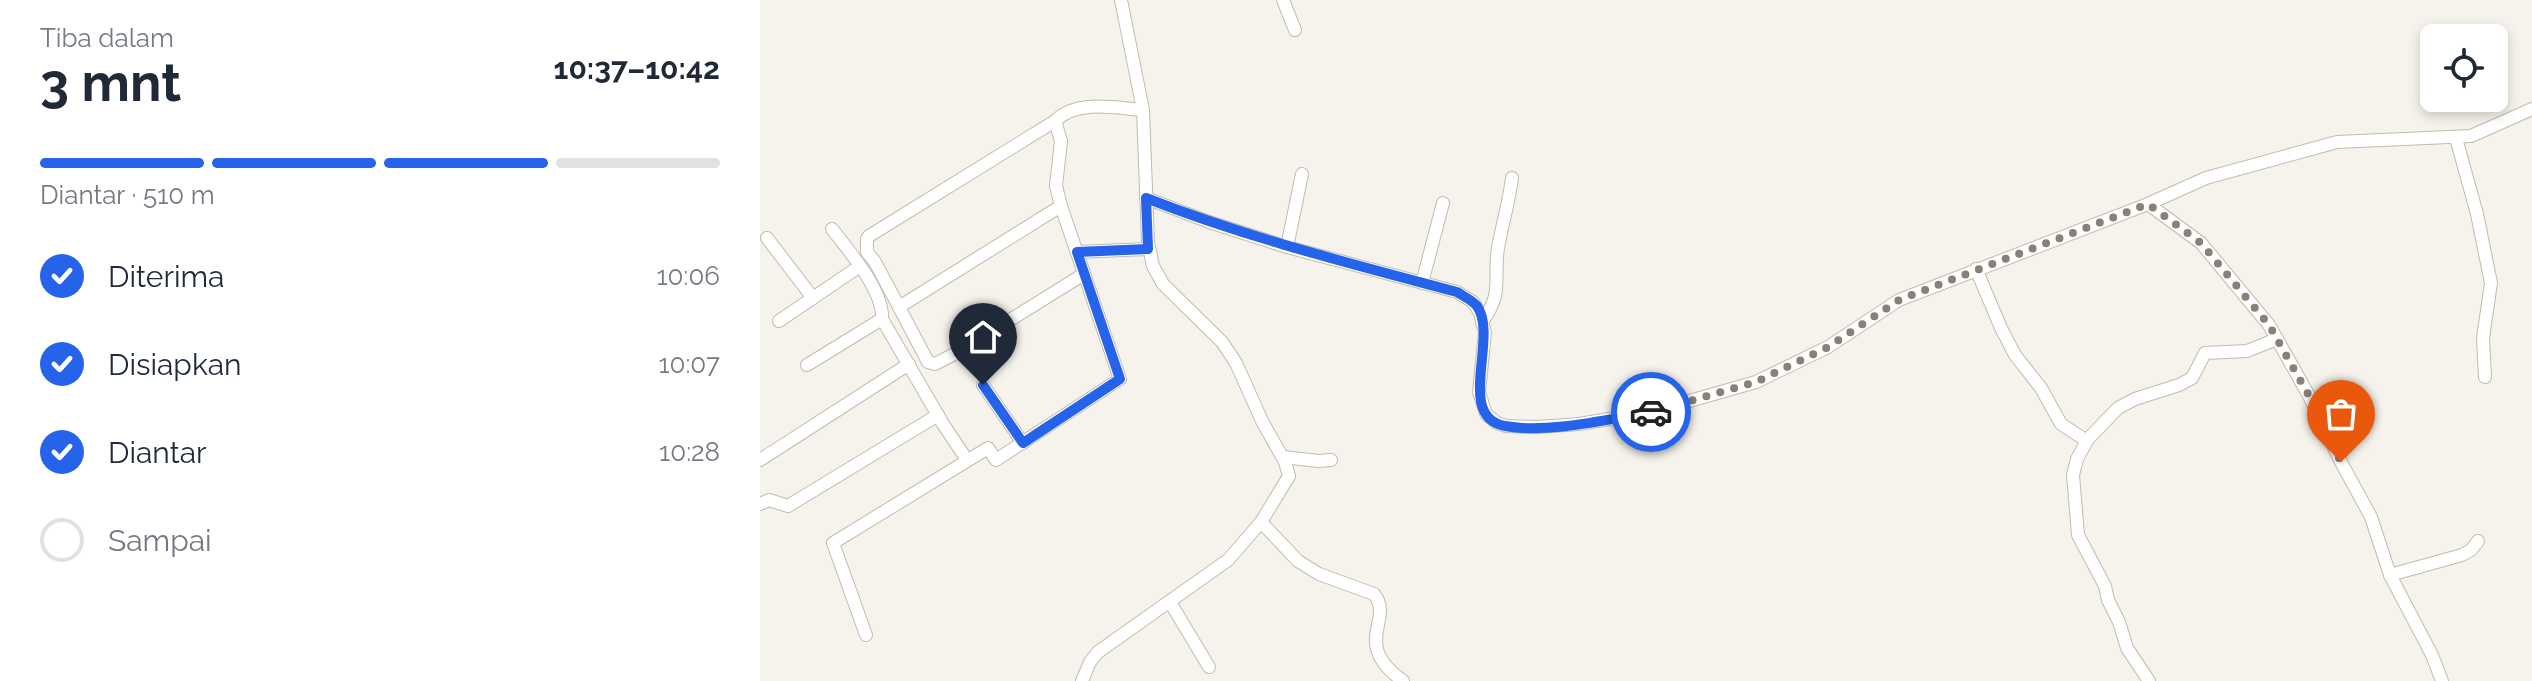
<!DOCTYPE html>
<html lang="id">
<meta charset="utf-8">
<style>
:root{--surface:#fff;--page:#f6f6f7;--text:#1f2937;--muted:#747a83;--line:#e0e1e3;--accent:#2563eb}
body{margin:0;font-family:Raleway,sans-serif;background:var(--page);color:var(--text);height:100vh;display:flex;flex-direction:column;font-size:30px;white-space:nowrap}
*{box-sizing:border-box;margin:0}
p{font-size:26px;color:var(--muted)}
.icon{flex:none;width:44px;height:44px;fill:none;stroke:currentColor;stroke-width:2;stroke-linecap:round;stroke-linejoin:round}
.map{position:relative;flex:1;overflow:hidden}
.panel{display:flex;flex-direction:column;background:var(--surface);width:760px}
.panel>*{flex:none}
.tools{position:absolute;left:1660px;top:24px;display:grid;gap:16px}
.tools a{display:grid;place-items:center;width:88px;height:88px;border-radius:12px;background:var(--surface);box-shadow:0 4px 12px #0003;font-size:40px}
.pin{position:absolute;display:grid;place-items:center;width:68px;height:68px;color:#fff;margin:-82px -34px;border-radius:50% 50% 50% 0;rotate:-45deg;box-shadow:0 0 8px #0007}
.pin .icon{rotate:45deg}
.courier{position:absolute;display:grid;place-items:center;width:80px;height:80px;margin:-40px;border:6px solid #2563eb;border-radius:50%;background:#fff;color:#222;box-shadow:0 2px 10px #0007}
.headline em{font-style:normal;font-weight:700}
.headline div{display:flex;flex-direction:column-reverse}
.headline{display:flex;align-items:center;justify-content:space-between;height:136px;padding:0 40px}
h1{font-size:52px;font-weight:700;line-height:60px}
.bar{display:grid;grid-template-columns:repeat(4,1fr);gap:12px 8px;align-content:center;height:96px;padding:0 40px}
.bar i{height:10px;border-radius:6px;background:var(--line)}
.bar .on{background:var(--accent)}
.bar p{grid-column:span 4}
ol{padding:0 40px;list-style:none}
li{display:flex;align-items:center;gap:24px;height:88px}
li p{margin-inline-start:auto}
li .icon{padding:8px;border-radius:50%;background:var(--accent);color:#fff;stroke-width:4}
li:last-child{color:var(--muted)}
li i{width:44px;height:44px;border:4px solid var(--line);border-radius:50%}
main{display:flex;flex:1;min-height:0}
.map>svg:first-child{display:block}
</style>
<main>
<section class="panel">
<div class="headline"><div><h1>3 mnt</h1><p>Tiba dalam</p></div><em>10:37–10:42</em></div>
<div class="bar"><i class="on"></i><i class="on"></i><i class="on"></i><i></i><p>Diantar · 510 m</p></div>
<ol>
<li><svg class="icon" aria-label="check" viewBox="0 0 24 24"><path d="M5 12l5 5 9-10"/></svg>Diterima<p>10:06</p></li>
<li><svg class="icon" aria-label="check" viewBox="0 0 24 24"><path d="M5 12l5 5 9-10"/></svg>Disiapkan<p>10:07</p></li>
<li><svg class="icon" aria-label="check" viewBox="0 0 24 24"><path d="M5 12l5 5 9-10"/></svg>Diantar<p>10:28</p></li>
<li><i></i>Sampai</li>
</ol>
</section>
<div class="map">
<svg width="1772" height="681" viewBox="0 0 1772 681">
<rect width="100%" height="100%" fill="#f6f3ec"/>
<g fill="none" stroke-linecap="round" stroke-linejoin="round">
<defs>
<g id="minor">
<path d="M 523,0 L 535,30"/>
<path d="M 1696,138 L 1717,214 L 1731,283 L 1723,338 L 1725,377"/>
<path d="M 386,198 L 449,222 L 527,247 L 697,292 L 713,302 L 720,313 L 725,332 L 719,392 L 726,414 L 737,423 L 746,426 L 777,427 L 819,424 L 891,412 L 996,382 L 1068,347 L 1139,300 L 1388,204 L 1446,178 L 1577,142 L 1711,136 L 1772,109"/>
<path d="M 1388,204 L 1441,243 L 1509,325 L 1548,394 L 1581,462 L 1611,517 L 1630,575 L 1672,655 L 1682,681"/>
<path d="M 301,206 L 139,307 L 115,262 L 107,252 L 107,239 L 109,236 L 295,121 C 317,99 354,108 383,110"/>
<path d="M 72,229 C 89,251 124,291 122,319 L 183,424 L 207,460"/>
<path d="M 7,238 L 53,298"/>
<path d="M 527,247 L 542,174"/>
<path d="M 317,252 L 388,249"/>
<path d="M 1216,269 L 1241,328 L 1255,355 L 1281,388 L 1301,424 L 1327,441"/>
<path d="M 662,283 L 683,203"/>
<path d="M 139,307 L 168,362 L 175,364 L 200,351 L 324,274"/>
<path d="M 19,321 L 100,266"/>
<path d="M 722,322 C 744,292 733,280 738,248 C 742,225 749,202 752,178"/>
<path d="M 47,365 L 122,319"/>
<path d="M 223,385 L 263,443"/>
<path d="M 523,457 L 558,461 L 571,460"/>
<path d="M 0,460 L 149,364"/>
<path d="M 0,504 L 9,500 L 28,506 L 178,415"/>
<path d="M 501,522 L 538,561 L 559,574 L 614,594 C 635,620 590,643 643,681"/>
<path d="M 1630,575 L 1702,555 L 1711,550 L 1718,541"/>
<path d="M 410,602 L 449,667"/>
<path d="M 106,635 L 73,543 L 228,448 L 236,460 L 360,379 L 301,206 L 296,186 L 301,141 L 295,121"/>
<path d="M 322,681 L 330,662 L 338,652 L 468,560 L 501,522 L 529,476 L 525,462 L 502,421 L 476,363 L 462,342 L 403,284 L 393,266 L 388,242 L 383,110 L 361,0"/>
<path d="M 1389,681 L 1367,648 L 1359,622 L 1348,600 L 1345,586 L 1318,535 L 1313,475 L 1317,459 L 1328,439 L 1358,408 L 1375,399 L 1419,385 L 1432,378 L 1445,353 L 1487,351 L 1517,339"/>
</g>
</defs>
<!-- minor casing -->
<use href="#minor" stroke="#c2bbae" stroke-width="14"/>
<!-- minor -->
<use href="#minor" stroke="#fff" stroke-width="12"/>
</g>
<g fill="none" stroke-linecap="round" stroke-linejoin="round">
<!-- done -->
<path stroke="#878178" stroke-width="8" stroke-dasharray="0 14.4" d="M 891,412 L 996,382 L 1068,347 L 1139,300 L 1388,204 L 1441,243 L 1509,325 L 1548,394 L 1581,462"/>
<!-- route -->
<path stroke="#2563eb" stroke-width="10" d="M 223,385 L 263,443 L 360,379 L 317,252 L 388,249 L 386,198 C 488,238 592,264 697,292 C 703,296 712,300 717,306 C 739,337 695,417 745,426 C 788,434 848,419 891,412"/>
</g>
</svg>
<div class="tools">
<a><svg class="icon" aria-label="locate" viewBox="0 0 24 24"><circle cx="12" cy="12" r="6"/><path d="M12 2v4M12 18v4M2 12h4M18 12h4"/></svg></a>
</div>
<div class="pin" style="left:1581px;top:462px;background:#ea580c"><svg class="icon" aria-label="bag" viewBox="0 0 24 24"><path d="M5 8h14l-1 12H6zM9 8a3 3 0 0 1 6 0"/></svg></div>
<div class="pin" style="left:223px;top:385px;background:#1f2937"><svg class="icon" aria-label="home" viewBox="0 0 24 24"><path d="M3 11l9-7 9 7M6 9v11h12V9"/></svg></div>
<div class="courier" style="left:891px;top:412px"><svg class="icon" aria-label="car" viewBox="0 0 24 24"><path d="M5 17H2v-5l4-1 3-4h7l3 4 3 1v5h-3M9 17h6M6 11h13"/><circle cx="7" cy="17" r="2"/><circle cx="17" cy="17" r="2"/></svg></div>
</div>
</main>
